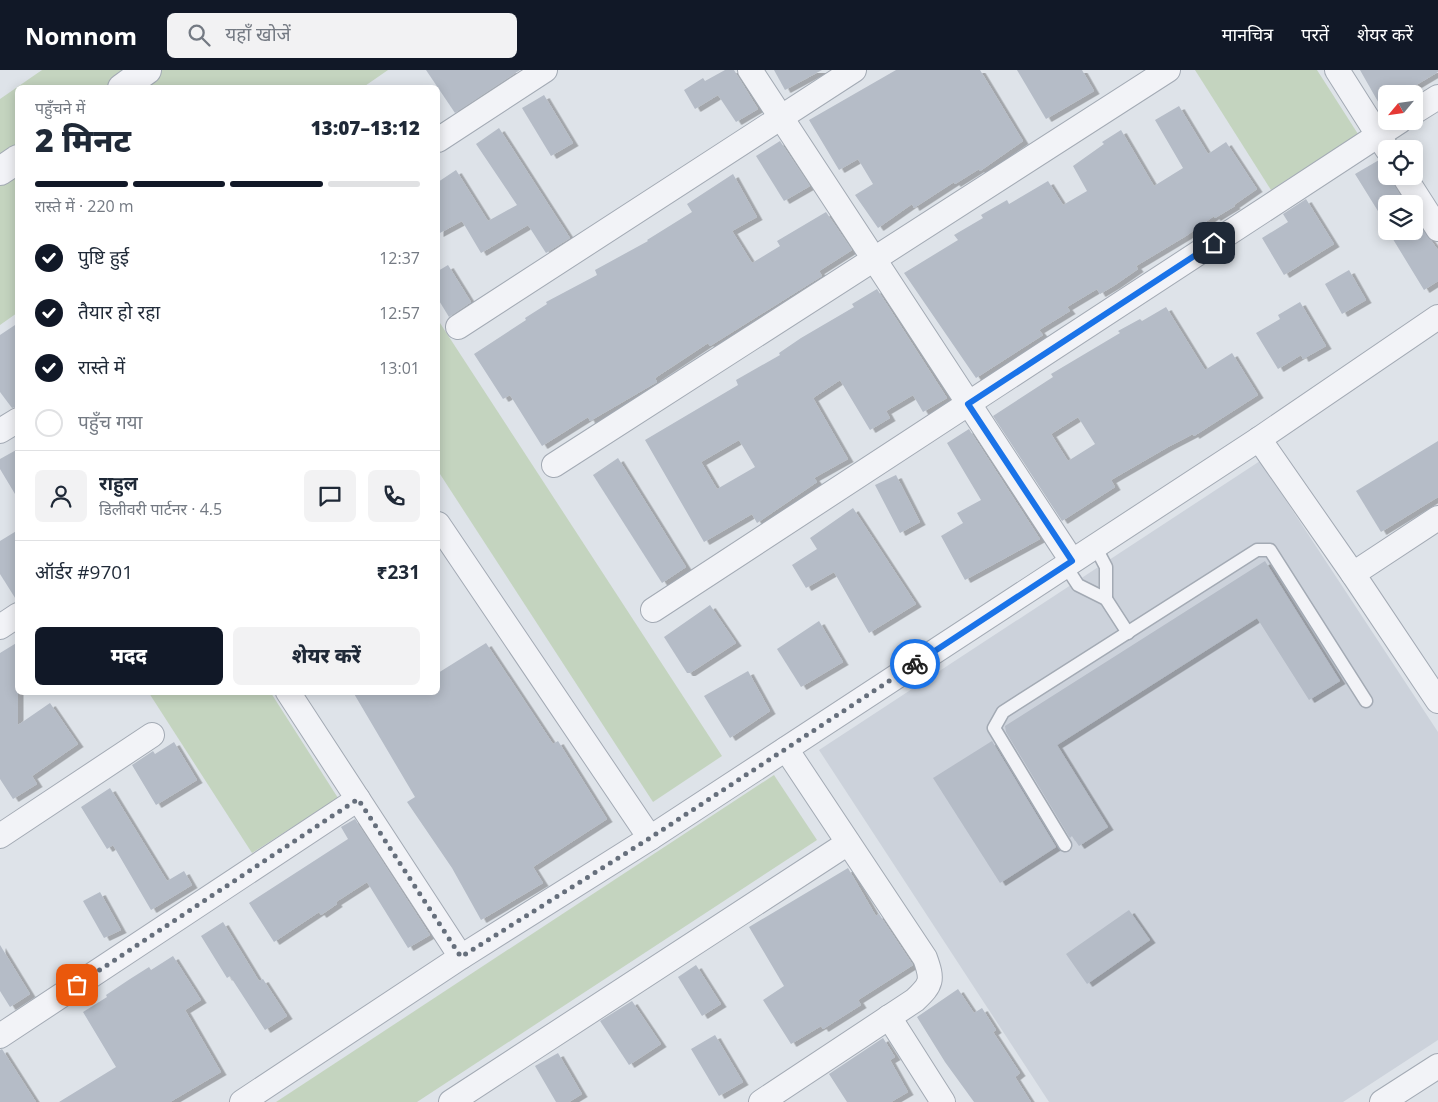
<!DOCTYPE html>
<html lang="hi">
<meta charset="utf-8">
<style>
:root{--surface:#fff;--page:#f2f2f3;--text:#1f2937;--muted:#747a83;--line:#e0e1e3;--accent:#111827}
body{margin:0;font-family:"Open Sans","Noto Sans Devanagari",sans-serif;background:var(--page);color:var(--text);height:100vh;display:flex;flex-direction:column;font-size:19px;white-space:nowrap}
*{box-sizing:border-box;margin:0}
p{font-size:16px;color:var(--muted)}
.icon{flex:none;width:28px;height:28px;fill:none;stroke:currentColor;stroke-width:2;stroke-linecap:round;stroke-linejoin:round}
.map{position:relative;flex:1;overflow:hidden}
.sheet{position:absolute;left:15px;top:15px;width:425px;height:610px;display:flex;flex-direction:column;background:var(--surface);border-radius:8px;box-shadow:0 2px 12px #0003}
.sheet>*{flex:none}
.needle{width:32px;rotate:241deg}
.tools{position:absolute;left:1378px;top:15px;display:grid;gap:10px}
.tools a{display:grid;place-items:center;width:45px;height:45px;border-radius:8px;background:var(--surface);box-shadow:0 2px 12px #0003;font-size:25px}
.pin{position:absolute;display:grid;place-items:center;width:42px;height:42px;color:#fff;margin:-21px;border-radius:10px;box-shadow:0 2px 8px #0006}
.courier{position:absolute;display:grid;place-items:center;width:50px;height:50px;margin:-25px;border:4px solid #1a73e8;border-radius:50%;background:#fff;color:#222;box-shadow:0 1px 6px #0007}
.headline em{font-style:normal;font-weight:800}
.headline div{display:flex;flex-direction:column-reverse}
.headline{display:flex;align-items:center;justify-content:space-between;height:85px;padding:0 20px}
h1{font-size:32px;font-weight:800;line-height:38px}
.bar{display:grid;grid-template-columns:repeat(4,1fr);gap:8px 5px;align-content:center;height:60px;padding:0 20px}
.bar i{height:6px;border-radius:4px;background:var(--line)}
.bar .active{background:var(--accent)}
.bar p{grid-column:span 4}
.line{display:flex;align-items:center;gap:12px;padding:0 20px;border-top:1px solid var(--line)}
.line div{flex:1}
.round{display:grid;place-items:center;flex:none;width:52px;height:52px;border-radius:8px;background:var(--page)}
ol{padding:0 20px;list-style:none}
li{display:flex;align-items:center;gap:15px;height:55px}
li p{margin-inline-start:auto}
li .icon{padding:5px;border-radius:50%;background:var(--accent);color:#fff;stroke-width:4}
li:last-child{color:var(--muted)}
li i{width:28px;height:28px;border:2px solid var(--line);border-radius:50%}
.cta{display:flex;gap:10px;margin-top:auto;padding:10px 20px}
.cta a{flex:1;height:58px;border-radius:8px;background:var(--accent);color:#fff;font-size:20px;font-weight:800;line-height:58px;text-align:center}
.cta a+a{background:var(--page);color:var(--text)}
header{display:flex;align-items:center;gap:30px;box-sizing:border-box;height:70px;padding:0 25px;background:var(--accent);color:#fff}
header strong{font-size:24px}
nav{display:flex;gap:28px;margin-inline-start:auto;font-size:18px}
.search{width:350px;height:45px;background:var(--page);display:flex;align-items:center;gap:12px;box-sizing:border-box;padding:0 18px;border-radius:8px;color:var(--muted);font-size:19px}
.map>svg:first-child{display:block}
</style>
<header>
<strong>Nomnom</strong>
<div class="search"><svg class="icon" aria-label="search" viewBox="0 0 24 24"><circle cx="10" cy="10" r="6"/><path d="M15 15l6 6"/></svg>यहाँ खोजें</div>
<nav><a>मानचित्र</a><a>परतें</a><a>शेयर करें</a></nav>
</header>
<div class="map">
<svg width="1438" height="1032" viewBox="0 0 1438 1032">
<defs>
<filter id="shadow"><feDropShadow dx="5.5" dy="3" stdDeviation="0" flood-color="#0004"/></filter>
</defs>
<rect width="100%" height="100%" fill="#dee3e9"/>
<!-- built -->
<path fill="#ccd2db" d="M 1260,391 L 1438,662 L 1438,970 L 1343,1032 L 1049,1032 L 819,680 Z"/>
<!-- green -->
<g fill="#c4d4bf">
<path d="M 42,0 L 388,0 L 362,18 L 18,18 L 17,243 L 0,255 L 0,29 Z"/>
<path d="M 1195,0 L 1317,0 L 1358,64 L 1271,120 Z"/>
<path d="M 438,250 L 722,686 L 653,732 L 438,401 Z"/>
<path d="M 149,623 L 271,623 L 338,728 L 252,783 Z"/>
<path d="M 774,705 L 817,770 L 417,1032 L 276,1032 Z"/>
</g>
<!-- building -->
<g fill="#b5bcc7" fill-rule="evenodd" filter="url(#shadow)">
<path d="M 426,0 L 520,0 L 455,43 Z"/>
<path d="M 725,0 L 734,0 L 758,39 L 736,52 L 718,25 L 695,39 L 684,20 L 703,8 L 705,11 Z"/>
<path d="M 774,0 L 822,0 L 785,20 Z"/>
<path d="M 896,0 L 980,0 L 1023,71 L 980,101 L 979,99 L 955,114 L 954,112 L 914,138 L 912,134 L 878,158 L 855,125 L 873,114 L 858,89 L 839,100 L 809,50 Z"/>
<path d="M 1017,0 L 1082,0 L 1094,21 L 1046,49 Z"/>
<path d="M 1360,0 L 1438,0 L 1438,2 L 1401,24 L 1386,24 L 1385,44 Z"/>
<path d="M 544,25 L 573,73 L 551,86 L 522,38 Z"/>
<path d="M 1179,36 L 1208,84 L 1226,72 L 1257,119 L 1234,135 L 1235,136 L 1215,148 L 1214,146 L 1186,166 L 1136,196 L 1138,199 L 1115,215 L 1100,224 L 1097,219 L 1067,237 L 1070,241 L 1039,260 L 1043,265 L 976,308 L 904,203 L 958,170 L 954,165 L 983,148 L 981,145 L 1007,130 L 1009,134 L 1048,111 L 1063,135 L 1087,121 L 1073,96 L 1104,74 L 1102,72 L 1121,60 L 1154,116 L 1183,98 L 1155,50 Z"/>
<path d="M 499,58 L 570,168 L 546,183 L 528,155 L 481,183 L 462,151 L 438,164 L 438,112 L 456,100 L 488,151 L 517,135 L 476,74 Z"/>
<path d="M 780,71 L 810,116 L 784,131 L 756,86 Z"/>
<path d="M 1379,90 L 1386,93 L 1386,106 L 1390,106 L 1405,134 L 1386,134 L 1386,154 L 1355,104 Z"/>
<path d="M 733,104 L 757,147 L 732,161 L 752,193 L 780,176 L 777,171 L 826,142 L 852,180 L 819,201 L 822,206 L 710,276 L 708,273 L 655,308 L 657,312 L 590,351 L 588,347 L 542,376 L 510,325 L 503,329 L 474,284 L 526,250 L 525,248 L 547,234 L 546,232 L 597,205 L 595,200 L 648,171 L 647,170 L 692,142 L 687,134 Z"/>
<path d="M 1306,129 L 1334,174 L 1284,205 L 1262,168 L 1288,152 L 1283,144 Z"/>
<path d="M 1414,147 L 1438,180 L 1438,211 L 1424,220 L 1388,161 L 1414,161 Z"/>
<path d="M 448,195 L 471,232 L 449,247 L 438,229 L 438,201 Z"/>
<path d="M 1349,200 L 1366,230 L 1342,244 L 1325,214 Z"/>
<path d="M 877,219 L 947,328 L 923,342 L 913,325 L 886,341 L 890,348 L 870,360 L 840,310 L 813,328 L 848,389 L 814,408 L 817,412 L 757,453 L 752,444 L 704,472 L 645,370 L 738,315 L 736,310 L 780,285 L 779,283 L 801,268 L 854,237 L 852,234 ZM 739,370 L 755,397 L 717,419 L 701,392 Z"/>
<path d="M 1300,232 L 1326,276 L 1303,289 L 1301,285 L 1278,299 L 1256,263 L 1280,249 L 1278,245 Z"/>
<path d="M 1166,237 L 1205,300 L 1232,283 L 1258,325 L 1194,366 L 1193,364 L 1168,377 L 1111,410 L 1115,417 L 1062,451 L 993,346 L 1053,307 L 1051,304 L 1120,263 L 1118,261 L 1140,249 L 1142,251 ZM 1078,347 L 1095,374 L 1068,391 L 1051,364 Z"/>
<path d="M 18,253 L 18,336 L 12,338 L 0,322 L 0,265 Z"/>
<path d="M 969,359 L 1040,469 L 965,510 L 941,466 L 963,453 L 957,443 L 981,430 L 947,373 Z"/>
<path d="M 1438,371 L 1438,427 L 1381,462 L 1356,421 Z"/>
<path d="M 18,379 L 18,429 L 0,399 L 0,389 Z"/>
<path d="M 618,388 L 686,497 L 662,513 L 593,405 Z"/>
<path d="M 896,405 L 920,452 L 900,463 L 875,415 Z"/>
<path d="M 853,438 L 916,534 L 869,563 L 834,502 L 806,518 L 792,495 L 817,479 L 810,468 Z"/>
<path d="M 18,460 L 18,531 L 17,531 L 0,504 L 0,471 Z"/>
<path d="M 1265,491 L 1340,611 L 1309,630 L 1257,548 L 1057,675 L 1108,757 L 1079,776 L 1072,766 L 1070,768 L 1006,662 L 1005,656 Z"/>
<path d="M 710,535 L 736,573 L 690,603 L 687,603 L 664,567 Z"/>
<path d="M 819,551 L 843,592 L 801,617 L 777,579 Z"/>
<path d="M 18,572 L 18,655 L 50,633 L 78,674 L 32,706 L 37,714 L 13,729 L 0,709 L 0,583 Z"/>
<path d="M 486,573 L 553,674 L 558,671 L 607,749 L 533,797 L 543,813 L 481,850 L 452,798 L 407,732 L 415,727 L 353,622 L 438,622 L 438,603 Z"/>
<path d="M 748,601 L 770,641 L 730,668 L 704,626 Z"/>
<path d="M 992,671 L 1056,777 L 1000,813 L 933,708 Z"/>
<path d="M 174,672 L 197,710 L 156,735 L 132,695 L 153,681 L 155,684 Z"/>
<path d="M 110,718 L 167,811 L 184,801 L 192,815 L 151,840 L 113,775 L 107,779 L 81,737 Z"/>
<path d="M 355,749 L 430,865 L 408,878 L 367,812 L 336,832 L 337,834 L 321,845 L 319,842 L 274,872 L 249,833 L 348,769 L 341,757 Z"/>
<path d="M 848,798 L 876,846 L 879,844 L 913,895 L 858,930 L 861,935 L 823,959 L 821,956 L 791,974 L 763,930 L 784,916 L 749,857 Z"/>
<path d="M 100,822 L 121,860 L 104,868 L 83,831 Z"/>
<path d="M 1129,840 L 1150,870 L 1087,914 L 1066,884 Z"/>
<path d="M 223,852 L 259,911 L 263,909 L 287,946 L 265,960 L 230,906 L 227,908 L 201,866 Z"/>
<path d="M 0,875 L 30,924 L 10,937 L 0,921 Z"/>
<path d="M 173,886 L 201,930 L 185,940 L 221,1002 L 170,1032 L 59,1032 L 116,997 L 83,942 L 107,927 L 106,925 L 130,909 L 149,897 L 151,900 Z"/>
<path d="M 696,895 L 721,934 L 702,946 L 678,907 Z"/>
<path d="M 958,919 L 974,943 L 982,938 L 996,960 L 993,962 L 1020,1003 L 1015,1007 L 1031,1032 L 974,1032 L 945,992 L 917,947 Z"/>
<path d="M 632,931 L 661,974 L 629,995 L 600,951 Z"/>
<path d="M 715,965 L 743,1012 L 719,1026 L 691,979 Z"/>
<path d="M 883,968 L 895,987 L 890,990 L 908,1022 L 891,1032 L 847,1032 L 829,1004 Z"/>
<path d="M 2,979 L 36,1032 L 0,1032 L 0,980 Z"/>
<path d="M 558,983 L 582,1024 L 569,1032 L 556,1032 L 535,996 Z"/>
</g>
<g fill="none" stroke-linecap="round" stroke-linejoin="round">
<defs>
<g id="service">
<path d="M 1095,476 L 1106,497 L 1106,529"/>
<path d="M 1065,495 L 1078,515 L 1106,529 L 1128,563"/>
<path d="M 1065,775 L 994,658 L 1003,642 L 1257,480 L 1270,480 L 1366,631"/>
</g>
<g id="minor">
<path d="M 750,0 L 1072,491"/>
<path d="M 1337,0 L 1387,79"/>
<path d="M 1414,42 L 1438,27"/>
<path d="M 438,70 L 545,0"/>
<path d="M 1404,106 L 1438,159"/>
<path d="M 458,257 L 854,0"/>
<path d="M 0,361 L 18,350"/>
<path d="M 1259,369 L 1353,504 L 1438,631"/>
<path d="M 554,395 L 1168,0"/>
<path d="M 438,454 L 650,768"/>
<path d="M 1353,504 L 1438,448"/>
<path d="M 653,540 L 1400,51"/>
<path d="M 0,557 L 18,545"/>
<path d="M 288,622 L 461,887"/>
<path d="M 0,766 L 152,665"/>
<path d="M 889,947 L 943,1032"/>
<path d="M 0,966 L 358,729"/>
<path d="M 242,1032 L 461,887 L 650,768 L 1259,369 L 1438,247"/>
<path d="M 451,1032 L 848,773"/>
<path d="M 761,1032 L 915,930 C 932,914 933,910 925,888 L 786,679"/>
<path d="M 1382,1032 L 1438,996"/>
</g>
<g id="tertiary">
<path d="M 122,18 L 147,0"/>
<path d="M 0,101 L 18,89"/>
</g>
</defs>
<!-- service casing -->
<use href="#service" stroke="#a3aab4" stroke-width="15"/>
<!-- minor casing -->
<use href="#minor" stroke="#a3aab4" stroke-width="26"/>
<!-- tertiary casing -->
<use href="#tertiary" stroke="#a3aab4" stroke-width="30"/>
<!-- service -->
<use href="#service" stroke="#f2f3f7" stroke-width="12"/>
<!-- minor -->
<use href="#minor" stroke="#f2f3f7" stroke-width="24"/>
<!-- tertiary -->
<use href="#tertiary" stroke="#f2f3f7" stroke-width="28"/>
</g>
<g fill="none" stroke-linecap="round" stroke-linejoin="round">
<!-- done -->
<path stroke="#666f7c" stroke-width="5" stroke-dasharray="0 9" d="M 77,915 L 358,729 L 461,887 L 650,768 L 915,594"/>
<!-- route -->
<path stroke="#1a73e8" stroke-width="6" d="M 915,594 L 1072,491 L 968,334 L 1214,173"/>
</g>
</svg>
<div class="tools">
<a><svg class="needle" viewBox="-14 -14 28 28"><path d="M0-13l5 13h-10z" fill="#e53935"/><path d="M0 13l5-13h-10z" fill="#747a83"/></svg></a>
<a><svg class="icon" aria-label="locate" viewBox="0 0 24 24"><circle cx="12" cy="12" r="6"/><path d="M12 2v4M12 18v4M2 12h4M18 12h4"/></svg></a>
<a><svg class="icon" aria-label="layers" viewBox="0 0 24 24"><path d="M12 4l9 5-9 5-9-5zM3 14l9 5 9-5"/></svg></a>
</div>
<div class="pin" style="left:77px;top:915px;background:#ea580c"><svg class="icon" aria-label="bag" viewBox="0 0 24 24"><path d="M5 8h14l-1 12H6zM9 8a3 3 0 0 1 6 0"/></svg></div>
<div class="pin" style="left:1214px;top:173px;background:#1f2937"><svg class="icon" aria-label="home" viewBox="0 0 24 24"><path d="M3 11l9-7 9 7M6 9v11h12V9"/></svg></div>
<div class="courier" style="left:915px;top:594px"><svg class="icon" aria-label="bike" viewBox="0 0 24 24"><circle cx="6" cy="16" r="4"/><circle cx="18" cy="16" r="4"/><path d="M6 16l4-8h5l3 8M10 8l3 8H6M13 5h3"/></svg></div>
<section class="sheet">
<div class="headline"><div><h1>2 मिनट</h1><p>पहुँचने में</p></div><em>13:07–13:12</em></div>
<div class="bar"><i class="active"></i><i class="active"></i><i class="active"></i><i></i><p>रास्ते में · 220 m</p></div>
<ol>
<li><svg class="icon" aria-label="check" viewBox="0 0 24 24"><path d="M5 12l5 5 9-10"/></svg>पुष्टि हुई<p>12:37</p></li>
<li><svg class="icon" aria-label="check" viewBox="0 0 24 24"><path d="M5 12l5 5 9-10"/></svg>तैयार हो रहा<p>12:57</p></li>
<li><svg class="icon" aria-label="check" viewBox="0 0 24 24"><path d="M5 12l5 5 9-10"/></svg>रास्ते में<p>13:01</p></li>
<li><i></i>पहुँच गया</li>
</ol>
<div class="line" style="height:90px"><a class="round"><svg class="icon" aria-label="person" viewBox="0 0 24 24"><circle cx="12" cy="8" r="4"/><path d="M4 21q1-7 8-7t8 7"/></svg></a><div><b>राहुल</b><p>डिलीवरी पार्टनर · 4.5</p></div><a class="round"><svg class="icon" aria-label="chat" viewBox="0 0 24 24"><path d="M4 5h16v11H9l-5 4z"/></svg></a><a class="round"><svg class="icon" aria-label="phone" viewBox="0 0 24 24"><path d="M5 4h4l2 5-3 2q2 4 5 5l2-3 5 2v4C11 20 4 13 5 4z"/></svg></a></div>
<div class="line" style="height:65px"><div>ऑर्डर #9701</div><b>₹231</b></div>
<div class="cta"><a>मदद</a><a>शेयर करें</a></div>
</section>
</div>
